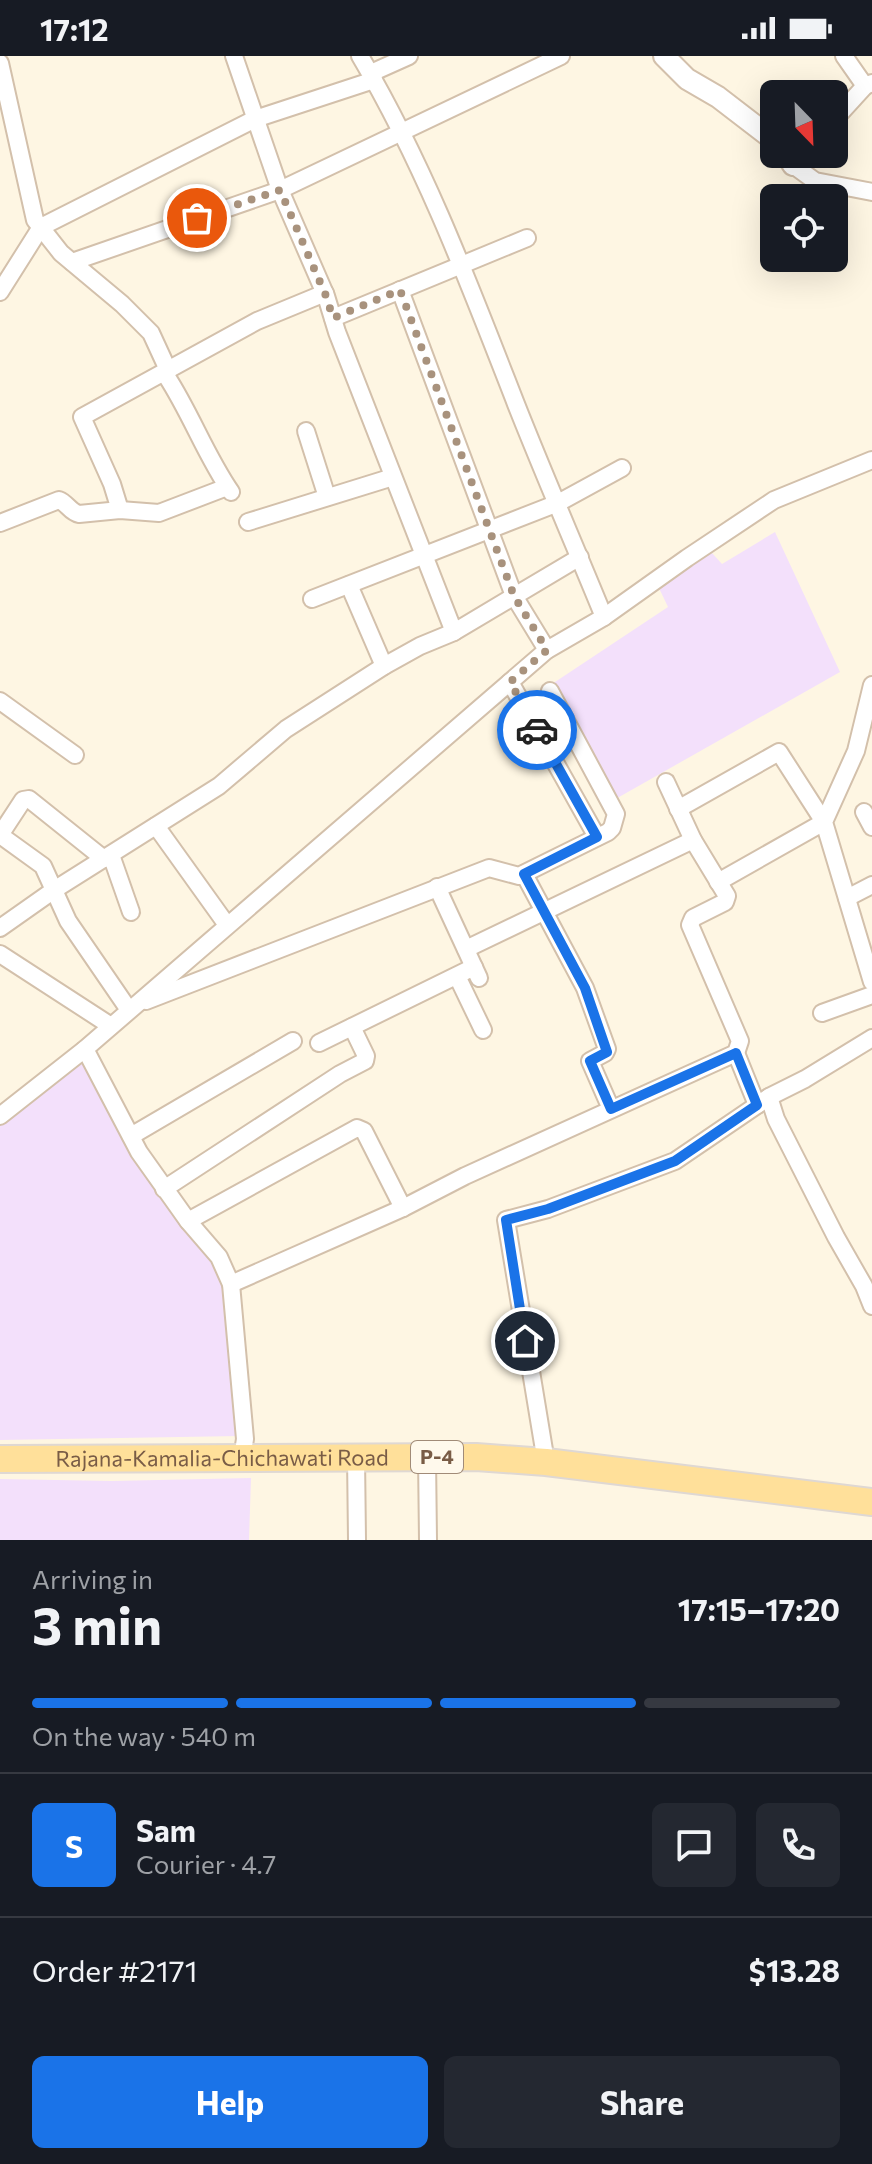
<!DOCTYPE html>
<meta charset="utf-8">
<style>
:root{--surface:#171b24;--page:#242831;--text:#f1f3f6;--muted:#9ea1a6;--line:#363941;--accent:#1a73e8}
body{margin:0;font-family:Commissioner,sans-serif;background:var(--page);color:var(--text);height:100vh;display:flex;flex-direction:column;font-size:30px;white-space:nowrap}
*{box-sizing:border-box;margin:0}
p{font-size:26px;color:var(--muted)}
.icon{flex:none;width:44px;height:44px;fill:none;stroke:currentColor;stroke-width:2;stroke-linecap:round;stroke-linejoin:round}
.map{position:relative;height:1484px;overflow:hidden}
.sheet{display:flex;flex-direction:column;background:var(--surface);flex:1}
.sheet>*{flex:none}
.needle{width:52px;rotate:157deg}
.buttons{position:absolute;left:760px;top:24px;display:grid;gap:16px}
.buttons a{display:grid;place-items:center;width:88px;height:88px;border-radius:12px;background:var(--surface);box-shadow:0 8px 32px #0002;font-size:40px}
.pin{position:absolute;display:grid;place-items:center;width:68px;height:68px;color:#fff;margin:-34px;border:4px solid #fff;border-radius:50%;box-shadow:0 2px 8px #0007}
.courier{position:absolute;display:grid;place-items:center;width:80px;height:80px;margin:-40px;border:6px solid #1a73e8;border-radius:50%;background:#fff;color:#222;box-shadow:0 2px 10px #0007}
.head em{font-style:normal;font-weight:700}
.head div{display:flex;flex-direction:column-reverse}
.head{display:flex;align-items:center;justify-content:space-between;height:136px;padding:0 32px}
h1{font-size:52px;font-weight:700;line-height:60px}
.bar{display:grid;grid-template-columns:repeat(4,1fr);gap:12px 8px;align-content:center;height:96px;padding:0 32px}
.bar i{height:10px;border-radius:6px;background:var(--line)}
.bar .current{background:var(--accent)}
.bar p{grid-column:span 4}
.line{display:flex;align-items:center;gap:20px;padding:0 32px;border-top:2px solid var(--line)}
.line div{flex:1}
.round{display:grid;place-items:center;flex:none;width:84px;height:84px;border-radius:12px;background:var(--page)}
.primary-button{display:flex;gap:16px;margin-top:auto;padding:16px 32px}
.primary-button a{flex:1;height:92px;border-radius:12px;background:var(--accent);color:#fff;font-size:32px;font-weight:700;line-height:92px;text-align:center}
.primary-button a+a{background:var(--page);color:var(--text)}
.status{display:flex;justify-content:space-between;align-items:center;height:56px;padding:0 40px;background:var(--surface);direction:ltr}
.status svg{height:22px;fill:currentColor}
.map>svg:first-child{display:block}
</style>
<div class="status"><b>17:12</b><svg viewBox="0 0 49 12"><path d="M0 12V9h3v3zM5 12V6h3v6zM10 12V3h3v9zM15 12V0h3v12zM26 1h20v11H26zM47 4h2v5h-2z"/></svg></div>
<div class="map">
<svg width="872" height="1484" viewBox="0 0 872 1484">
<rect width="100%" height="100%" fill="#fef6e3"/>
<!-- education -->
<g fill="#f3e0fb">
<path d="M 775,476 L 840,616 L 612,745 L 552,628 L 668,551 L 658,530 L 671,521 L 712,497 L 722,508 Z"/>
<path d="M 84,1000 L 213,1203 L 225,1232 L 240,1380 L 0,1384 L 0,1065 Z"/>
<path d="M 251,1422 L 249,1484 L 0,1484 L 0,1423 L 112,1425 Z"/>
</g>
<g fill="none" stroke-linecap="round" stroke-linejoin="round">
<defs>
<g id="minor">
<path d="M 234,0 L 280,134 L 326,240 L 337,276 L 454,576"/>
<path d="M 360,0 C 425,110 470,230 516,348 C 544,419 575,490 604,561"/>
<path d="M 844,0 L 865,30"/>
<path d="M 0,7 L 35,164 L 61,197 L 122,248 L 151,277 L 168,314 L 167,321 C 191,358 206,400 231,436"/>
<path d="M 371,17 L 409,0"/>
<path d="M 834,64 L 865,30 L 872,27"/>
<path d="M 803,98 L 793,109 L 815,125 L 872,136"/>
<path d="M 72,206 L 280,134 L 561,0"/>
<path d="M 400,234 L 514,540 L 547,594"/>
<path d="M 0,236 L 41,171 L 255,63 L 374,24"/>
<path d="M 333,262 L 527,182"/>
<path d="M 306,375 L 327,441"/>
<path d="M 120,454 L 112,428 L 82,361 L 257,265 L 325,237"/>
<path d="M 248,466 L 393,421"/>
<path d="M 0,467 L 59,444 C 67,447 70,456 79,458 L 120,454 L 159,457 L 227,431"/>
<path d="M 349,529 L 384,610"/>
<path d="M 312,543 L 558,447 L 622,412"/>
<path d="M 510,626 L 597,781"/>
<path d="M 872,629 L 856,695 L 824,766 L 872,926"/>
<path d="M 0,645 L 75,699"/>
<path d="M 678,753 L 779,696 L 824,766 L 718,826"/>
<path d="M 864,756 L 872,771"/>
<path d="M 156,770 L 227,869"/>
<path d="M 0,779 L 43,810 L 68,865 L 129,954"/>
<path d="M 0,779 L 23,744 L 29,743 L 104,803"/>
<path d="M 111,799 L 131,856"/>
<path d="M 524,818 L 585,932 L 607,993 L 605,997 L 590,1005 L 611,1053"/>
<path d="M 437,831 L 479,922"/>
<path d="M 847,842 L 872,829"/>
<path d="M 0,872 L 54,834 L 219,730 L 286,673 L 384,610 L 420,590 L 454,576 L 580,501"/>
<path d="M 466,893 L 693,784"/>
<path d="M 0,898 L 111,970"/>
<path d="M 457,920 L 483,974"/>
<path d="M 146,945 L 489,812 L 519,820 L 608,776 L 612,772 L 616,758 L 550,635"/>
<path d="M 822,957 L 872,939"/>
<path d="M 319,987 L 474,911"/>
<path d="M 85,993 L 139,1096 L 188,1165 L 219,1201 L 231,1228 L 245,1383 L 242,1402"/>
<path d="M 736,997 L 757,1049"/>
<path d="M 769,1041 L 776,1063 L 836,1181 L 864,1230 L 872,1250"/>
<path d="M 0,1060 L 85,993 L 547,594 L 604,561 L 687,502 L 774,444 L 872,404"/>
<path d="M 131,1080 L 293,985"/>
<path d="M 164,1133 L 340,1018 L 365,1005 L 366,1000 L 352,971"/>
<path d="M 188,1165 L 357,1072 L 364,1075 L 403,1152"/>
<path d="M 231,1228 L 403,1152 L 465,1120 L 736,997 L 740,985 L 690,869 L 693,862 L 725,846 L 727,840 L 693,784 L 666,726"/>
<path d="M 356,1400 L 357,1484"/>
<path d="M 427,1401 L 428,1484"/>
<path d="M 546,1406 L 506,1164 L 548,1153 L 675,1105 L 769,1041 L 805,1023 L 872,982"/>
</g>
<g id="tertiary">
<path d="M 664,0 L 687,23 L 718,41 L 774,84"/>
<path d="M 786,98 L 793,109"/>
</g>
<g id="primary">
<path id="s1" d="M 0,1403 L 476,1401 L 546,1406 L 872,1446"/>
</g>
</defs>
<!-- minor casing -->
<use href="#minor" stroke="#d3c0ab" stroke-width="20"/>
<!-- tertiary casing -->
<use href="#tertiary" stroke="#d3c0ab" stroke-width="24"/>
<!-- primary casing -->
<use href="#primary" stroke="#dfd8d3" stroke-width="30"/>
<!-- minor -->
<use href="#minor" stroke="#fff" stroke-width="16"/>
<!-- tertiary -->
<use href="#tertiary" stroke="#fff" stroke-width="20"/>
<!-- primary -->
<use href="#primary" stroke="#ffe09a" stroke-width="26"/>
</g>
<g fill="none" stroke-linecap="round" stroke-linejoin="round">
<!-- done -->
<path stroke="#a8927d" stroke-width="8" stroke-dasharray="0 14.4" d="M 197,162 L 280,134 L 326,240 L 333,262 L 400,234 L 514,540 L 547,594 L 510,626 L 537,674"/>
<!-- route -->
<path stroke="#1a73e8" stroke-width="10" d="M 525,1285 L 506,1164 L 548,1153 L 675,1105 L 757,1049 L 736,997 L 611,1053 L 590,1005 L 607,996 L 585,932 L 524,818 L 597,781 L 537,674"/>
</g>
<g text-anchor="middle" stroke-width="7" stroke-linejoin="round" paint-order="stroke">
<!-- shield labels -->
<rect fill="#fff9ec" stroke="#a18b78" stroke-width="2" x="411" y="1385" width="52" height="32" rx="6"/>
<g font-size="20" font-weight="bold" fill="#795c46">
<text x="437" y="1408">P-4</text>
</g>
<!-- street labels -->
<g font-size="22" fill="#795c46" stroke="#fff9ec">
<text dy="8" stroke="none"><textPath href="#s1" startOffset="222">Rajana-Kamalia-Chichawati Road</textPath></text>
</g>
</g>
</svg>
<div class="buttons">
<a><svg class="needle" viewBox="-14 -14 28 28"><path d="M0-13l5 13h-10z" fill="#e53935"/><path d="M0 13l5-13h-10z" fill="#9ea1a6"/></svg></a>
<a><svg class="icon" aria-label="locate" viewBox="0 0 24 24"><circle cx="12" cy="12" r="6"/><path d="M12 2v4M12 18v4M2 12h4M18 12h4"/></svg></a>
</div>
<div class="pin" style="left:197px;top:162px;background:#ea580c"><svg class="icon" aria-label="bag" viewBox="0 0 24 24"><path d="M5 8h14l-1 12H6zM9 8a3 3 0 0 1 6 0"/></svg></div>
<div class="pin" style="left:525px;top:1285px;background:#1f2937"><svg class="icon" aria-label="home" viewBox="0 0 24 24"><path d="M3 11l9-7 9 7M6 9v11h12V9"/></svg></div>
<div class="courier" style="left:537px;top:674px"><svg class="icon" aria-label="car" viewBox="0 0 24 24"><path d="M5 17H2v-5l4-1 3-4h7l3 4 3 1v5h-3M9 17h6M6 11h13"/><circle cx="7" cy="17" r="2"/><circle cx="17" cy="17" r="2"/></svg></div>
</div>
<section class="sheet">
<div class="head"><div><h1>3 min</h1><p>Arriving in</p></div><em>17:15–17:20</em></div>
<div class="bar"><i class="current"></i><i class="current"></i><i class="current"></i><i></i><p>On the way · 540 m</p></div>
<div class="line" style="height:144px"><b class="round" style="background:var(--accent);color:#fff">S</b><div><b>Sam</b><p>Courier · 4.7</p></div><a class="round"><svg class="icon" aria-label="chat" viewBox="0 0 24 24"><path d="M4 5h16v11H9l-5 4z"/></svg></a><a class="round"><svg class="icon" aria-label="phone" viewBox="0 0 24 24"><path d="M5 4h4l2 5-3 2q2 4 5 5l2-3 5 2v4C11 20 4 13 5 4z"/></svg></a></div>
<div class="line" style="height:104px"><div>Order #2171</div><b>$13.28</b></div>
<div class="primary-button"><a>Help</a><a>Share</a></div>
</section>
